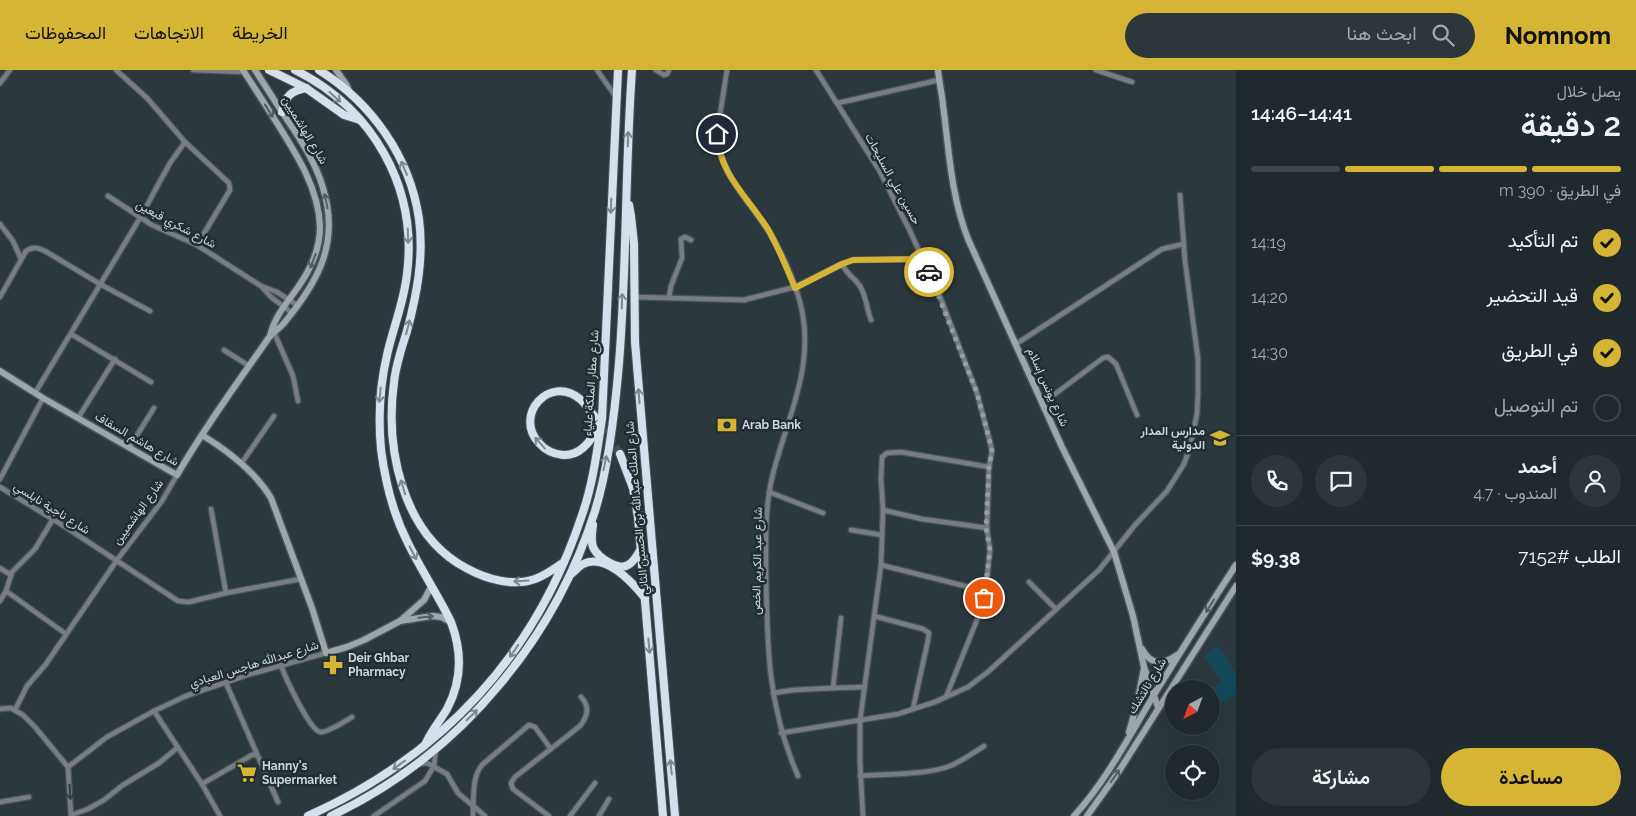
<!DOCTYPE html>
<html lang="ar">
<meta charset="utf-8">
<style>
:root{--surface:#202a2e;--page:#2d363a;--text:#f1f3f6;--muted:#a2a7aa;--line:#3d464a;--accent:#d6b534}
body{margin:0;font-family:Raleway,Vazirmatn,sans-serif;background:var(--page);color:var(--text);direction:rtl;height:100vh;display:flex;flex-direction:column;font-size:19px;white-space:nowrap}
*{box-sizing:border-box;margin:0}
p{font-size:16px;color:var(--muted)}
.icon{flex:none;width:28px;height:28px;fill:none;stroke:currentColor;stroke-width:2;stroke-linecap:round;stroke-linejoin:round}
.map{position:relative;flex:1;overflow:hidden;direction:ltr}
.details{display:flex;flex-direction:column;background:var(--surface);width:400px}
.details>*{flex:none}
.needle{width:32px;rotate:221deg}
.fabs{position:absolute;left:1165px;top:610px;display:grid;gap:10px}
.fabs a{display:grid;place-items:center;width:55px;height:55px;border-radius:50%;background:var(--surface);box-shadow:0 5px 20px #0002,0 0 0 1px var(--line);font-size:25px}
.pin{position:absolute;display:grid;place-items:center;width:42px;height:42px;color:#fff;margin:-21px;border:2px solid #fff;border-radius:50%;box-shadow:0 1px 5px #0007}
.courier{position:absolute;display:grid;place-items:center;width:50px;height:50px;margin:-25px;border:4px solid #d6b534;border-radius:50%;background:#fff;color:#222;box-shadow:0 1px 6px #0007}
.head em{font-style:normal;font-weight:600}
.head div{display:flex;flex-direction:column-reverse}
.head{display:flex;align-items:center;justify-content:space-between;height:85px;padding:0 15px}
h1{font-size:32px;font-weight:600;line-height:38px}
.bar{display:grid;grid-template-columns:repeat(4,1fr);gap:8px 5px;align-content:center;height:60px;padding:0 15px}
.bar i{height:6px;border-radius:4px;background:var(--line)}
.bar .on{background:var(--accent)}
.bar p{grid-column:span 4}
.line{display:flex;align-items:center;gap:12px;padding:0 15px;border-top:1px solid var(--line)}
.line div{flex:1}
.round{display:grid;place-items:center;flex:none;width:52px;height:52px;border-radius:26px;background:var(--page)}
ol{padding:0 15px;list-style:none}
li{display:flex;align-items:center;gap:15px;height:55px}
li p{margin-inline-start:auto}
li .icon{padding:5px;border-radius:50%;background:var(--accent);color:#111;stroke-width:4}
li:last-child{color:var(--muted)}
li i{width:28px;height:28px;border:2px solid var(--line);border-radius:50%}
.action{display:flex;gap:10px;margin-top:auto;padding:10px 15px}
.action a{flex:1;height:58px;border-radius:30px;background:var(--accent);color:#111;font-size:20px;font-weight:600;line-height:58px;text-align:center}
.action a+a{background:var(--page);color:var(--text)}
header{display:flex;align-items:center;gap:30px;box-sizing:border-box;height:70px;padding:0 25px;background:var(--accent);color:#111}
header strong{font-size:24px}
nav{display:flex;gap:28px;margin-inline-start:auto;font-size:18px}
.search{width:350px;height:45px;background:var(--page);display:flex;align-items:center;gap:12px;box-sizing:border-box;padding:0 18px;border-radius:28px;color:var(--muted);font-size:19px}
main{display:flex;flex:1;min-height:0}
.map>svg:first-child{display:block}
</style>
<header>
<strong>Nomnom</strong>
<div class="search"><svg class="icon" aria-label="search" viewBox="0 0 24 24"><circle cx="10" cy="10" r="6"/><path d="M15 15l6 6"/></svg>ابحث هنا</div>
<nav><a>الخريطة</a><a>الاتجاهات</a><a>المحفوظات</a></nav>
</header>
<main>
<section class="details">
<div class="head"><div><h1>2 دقيقة</h1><p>يصل خلال</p></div><em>14:41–14:46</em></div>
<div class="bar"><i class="on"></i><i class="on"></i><i class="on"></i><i></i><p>في الطريق · 390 m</p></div>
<ol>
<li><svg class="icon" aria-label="check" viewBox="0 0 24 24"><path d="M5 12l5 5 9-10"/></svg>تم التأكيد<p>14:19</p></li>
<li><svg class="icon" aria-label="check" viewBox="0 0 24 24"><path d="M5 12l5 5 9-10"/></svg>قيد التحضير<p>14:20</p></li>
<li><svg class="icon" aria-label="check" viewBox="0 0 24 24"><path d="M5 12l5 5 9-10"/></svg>في الطريق<p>14:30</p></li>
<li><i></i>تم التوصيل</li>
</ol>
<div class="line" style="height:90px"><a class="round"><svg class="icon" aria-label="person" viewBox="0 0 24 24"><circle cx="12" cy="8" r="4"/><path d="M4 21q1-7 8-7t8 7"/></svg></a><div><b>أحمد</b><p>المندوب · 4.7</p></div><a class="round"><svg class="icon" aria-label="chat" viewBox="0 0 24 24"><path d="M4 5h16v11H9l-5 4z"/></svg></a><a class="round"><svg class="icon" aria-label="phone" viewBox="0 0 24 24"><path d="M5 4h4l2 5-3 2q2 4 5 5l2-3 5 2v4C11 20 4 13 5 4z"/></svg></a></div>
<div class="line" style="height:65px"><div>الطلب #7152</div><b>$9.38</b></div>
<div class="action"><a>مساعدة</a><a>مشاركة</a></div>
</section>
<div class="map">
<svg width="1236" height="746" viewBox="0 0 1236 746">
<rect width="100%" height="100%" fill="#2b383d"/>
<!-- green -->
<path fill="#144959" d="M 1218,576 L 1236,603 L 1236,624 L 1222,633 L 1212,618 L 1222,612 L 1204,585 Z"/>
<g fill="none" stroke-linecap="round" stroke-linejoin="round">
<!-- highway-tunnel -->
<path stroke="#435054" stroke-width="8" stroke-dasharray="8 4" stroke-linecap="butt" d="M 595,347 L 620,384"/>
<defs>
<g id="street">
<path d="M 116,0 L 147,28 L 185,72 L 229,113 L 230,120 L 197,175"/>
<path d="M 193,0 L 245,2"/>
<path d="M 597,0 L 616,27"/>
<path d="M 656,0 L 664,5 L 667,4 L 669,0"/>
<path d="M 727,0 L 717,64 C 719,103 747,128 767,159 C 784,185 801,223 804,254 C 810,308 784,357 772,408 C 765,438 766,468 766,499 C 767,574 767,635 798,706"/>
<path d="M 816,0 L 879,100 L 910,161 L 941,229 L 977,323 L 990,372 L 992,381 L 989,397 L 987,458 L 990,480 L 987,509 L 979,545 L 946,627"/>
<path d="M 1096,0 L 1132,12"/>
<path d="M 0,13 L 10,0"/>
<path d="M 838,33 L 939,10"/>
<path d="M 108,126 L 152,155 L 197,175 L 261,216 L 277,222 L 297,235"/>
<path d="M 0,154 L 13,171 L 21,189"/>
<path d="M 842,194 C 847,205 854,207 860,216 C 866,226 867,239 871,250"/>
<path d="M 261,216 L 271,227 L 292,243"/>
<path d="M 0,227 L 26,181 C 33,176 38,178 45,181 L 100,214 L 150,241"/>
<path d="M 634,227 L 744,230 L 795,217 L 842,194 L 853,190 L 923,189"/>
<path d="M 669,228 L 671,216 L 682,188 L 681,169 L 685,167 L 691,170"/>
<path d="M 273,260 L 293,306 L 298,331"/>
<path d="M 71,264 L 151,312"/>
<path d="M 1016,274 L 1162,179 L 1184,174"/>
<path d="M 224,280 L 249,296"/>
<path d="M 35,323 L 140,148 L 170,93 L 185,72"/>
<path d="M 1043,333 L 1103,288 L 1108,287 L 1116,294 L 1137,345"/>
<path d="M 78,348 L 115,289"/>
<path d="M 129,378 L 154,338"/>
<path d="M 241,394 L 274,346"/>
<path d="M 0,409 L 43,328"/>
<path d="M 0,417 L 64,456 L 178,531 L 189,532 L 226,523 L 301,509"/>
<path d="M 769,422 L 823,443"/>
<path d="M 211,439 L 226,523"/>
<path d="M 883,440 L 922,449 L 987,458"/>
<path d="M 851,460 L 882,465"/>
<path d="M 881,495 L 985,521"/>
<path d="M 0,498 L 11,505"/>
<path d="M 1029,512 L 1056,539"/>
<path d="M 6,521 L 66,564"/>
<path d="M 0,531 L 6,521 L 12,502 L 35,479 L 53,449"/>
<path d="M 874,546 L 923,559 L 929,563 L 928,570 L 913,639"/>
<path d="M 841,548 L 833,618 L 865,617"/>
<path d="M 281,595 C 285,607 309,659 320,662 C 328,663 345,651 352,647"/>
<path d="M 226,613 L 278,732"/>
<path d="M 773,623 L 794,620 L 833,618"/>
<path d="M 0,639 L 11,638 L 23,645 L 35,657 L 68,697 L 71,746"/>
<path d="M 15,640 L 27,616 L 46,594 L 117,490 L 162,431 L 177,405"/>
<path d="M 154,641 L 202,714 L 220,746"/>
<path d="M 781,663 L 898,644 L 935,632 L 968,617 L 989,601 L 1099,500 L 1135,455 L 1167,421 L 1184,394 L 1190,377 L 1197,344 L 1198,323 L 1198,289 L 1185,191 L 1180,125"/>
<path d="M 419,694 L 427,693 L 447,704 L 458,723 L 485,746"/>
<path d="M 68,697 L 107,667 L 154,641 L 186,626 L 247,605 L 326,583"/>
<path d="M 860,706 C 885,704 927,705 950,696 C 962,691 973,683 984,676"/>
<path d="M 202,714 L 252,685 L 257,685"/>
<path d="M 0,732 L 29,727"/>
<path d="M 71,745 L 88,739 L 104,730 L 123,715 L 159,693 L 177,678"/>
<path d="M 374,746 L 425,711 L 434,696 L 436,679"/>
<path d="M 473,746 C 474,730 471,706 483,694 L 529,655 L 535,657 L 551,679"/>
<path d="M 549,746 L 513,719 L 511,713 L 515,707 L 580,656 C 588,646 590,636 581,627"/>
<path d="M 570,746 L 595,713"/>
<path d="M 599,746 L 609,729"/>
<path d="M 863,746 L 860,692 L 860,651 L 881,495 L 883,440 L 881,409 L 882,387 L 887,383 L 901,382 L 989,397"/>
</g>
<g id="secondary">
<path d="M 243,0 C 252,14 261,28 270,42 C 291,76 319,115 320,157 C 320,171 316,185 310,197 C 299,222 276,239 270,266"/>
<path d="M 336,0 L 346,14 L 350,23"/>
<path d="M 938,0 C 939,12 942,23 943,35 C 949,80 951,126 968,169 L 1062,377 L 1114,482 L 1133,546 L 1144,597 L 1158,637"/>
<path d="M 0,301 L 43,328 L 177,405 C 202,362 232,320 261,279 C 264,275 267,270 270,266 C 274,262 280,258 284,253 C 318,212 340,173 323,118 C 315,90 298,66 282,42 C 273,28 264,14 255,0"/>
<path d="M 202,365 C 228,381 255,401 271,428 L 312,538 L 326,583 L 347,577 L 364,570 L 400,551 L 424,530 L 431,517"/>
<path d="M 400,551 L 432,546 L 441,547 L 451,552"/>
<path d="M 1142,579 C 1151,596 1164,595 1177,585"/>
<path d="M 1129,662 L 1137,634 L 1144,598"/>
<path d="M 1074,746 C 1107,710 1129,666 1154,625 C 1181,581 1208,538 1236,495"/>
<path d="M 1087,746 L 1119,701 L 1236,516"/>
</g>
<g id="highway">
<path d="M 269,0 L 306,18 L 344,45 L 360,50"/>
<path d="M 295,0 C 373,39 418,117 407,204 C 404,232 393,258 387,285 C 380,315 378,347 381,379 C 385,411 393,444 408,473 C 421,500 438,525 451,552 C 462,581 462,611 447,639 C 440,651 431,661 425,675"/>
<path d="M 319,0 C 372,33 410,87 419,149 C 424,187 417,224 407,261 C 402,277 396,294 394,312 C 385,378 402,464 466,498 C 486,509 513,517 535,509 C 546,505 555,498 564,492"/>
<path d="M 282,42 C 285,27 290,21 306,18"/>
<path d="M 629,135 L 631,146 L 634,174 L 635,272 L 675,746"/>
<path d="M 595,347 C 590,341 586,334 580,329 C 550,304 513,345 539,373 C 545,380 553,384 563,385 C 581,386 592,370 599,355"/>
<path d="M 620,384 L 633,418 L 638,447 L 663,746"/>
<path d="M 593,455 C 592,463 590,472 594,479 C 599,488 618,501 628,495 C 634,492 637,485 641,479"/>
<path d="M 571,504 C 575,501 579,496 583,494 C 606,483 632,512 645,528"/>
<path d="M 308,746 C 442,686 536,585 582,445 C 593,414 597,381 602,349 L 618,0"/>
<path d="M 331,746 C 396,715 454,670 500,614 C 542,564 575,504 595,441 C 609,396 615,341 619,293 C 627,195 625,97 632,0"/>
</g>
</defs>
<!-- street casing -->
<use href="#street" stroke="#485459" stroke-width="7"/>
<!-- secondary casing -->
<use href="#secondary" stroke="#485459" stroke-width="9"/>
<!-- highway casing -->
<use href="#highway" stroke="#485459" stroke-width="10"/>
<!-- street -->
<use href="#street" stroke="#797d82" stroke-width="4.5"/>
<!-- secondary -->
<use href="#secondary" stroke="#9ea6ad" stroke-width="6"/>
<!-- highway -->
<use href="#highway" stroke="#d5e0ec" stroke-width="8"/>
</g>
<!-- one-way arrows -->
<defs><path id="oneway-shaft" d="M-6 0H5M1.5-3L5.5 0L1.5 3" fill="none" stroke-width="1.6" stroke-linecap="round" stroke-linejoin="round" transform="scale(1.25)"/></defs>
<g stroke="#7b8790">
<use href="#oneway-shaft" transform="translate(335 27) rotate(42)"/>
<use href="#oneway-shaft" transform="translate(628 69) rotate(-88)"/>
<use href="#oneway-shaft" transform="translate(404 98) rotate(-113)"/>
<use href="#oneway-shaft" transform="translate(611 136) rotate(92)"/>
<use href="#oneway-shaft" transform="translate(408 166) rotate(88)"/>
<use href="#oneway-shaft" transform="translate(622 231) rotate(-88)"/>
<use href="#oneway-shaft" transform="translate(408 257) rotate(-75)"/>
<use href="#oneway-shaft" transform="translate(380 325) rotate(95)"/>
<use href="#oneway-shaft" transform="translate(639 326) rotate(-94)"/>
<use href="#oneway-shaft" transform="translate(540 373) rotate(-132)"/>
<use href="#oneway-shaft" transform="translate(605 393) rotate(-78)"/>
<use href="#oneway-shaft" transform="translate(403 417) rotate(-107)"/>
<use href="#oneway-shaft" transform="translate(413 483) rotate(62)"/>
<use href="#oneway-shaft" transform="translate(521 511) rotate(176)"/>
<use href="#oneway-shaft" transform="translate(649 576) rotate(85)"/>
<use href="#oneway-shaft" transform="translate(514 581) rotate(125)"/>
<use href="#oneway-shaft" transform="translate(472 645) rotate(-44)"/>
<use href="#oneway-shaft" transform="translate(399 695) rotate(144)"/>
<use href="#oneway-shaft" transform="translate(671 697) rotate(-96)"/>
</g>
<g stroke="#535e64">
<use href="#oneway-shaft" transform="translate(269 41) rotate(58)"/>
<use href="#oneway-shaft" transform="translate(326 131) rotate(-102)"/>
<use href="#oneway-shaft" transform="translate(313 191) rotate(111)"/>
<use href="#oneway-shaft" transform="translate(1210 536) rotate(122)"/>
<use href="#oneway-shaft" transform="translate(426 547) rotate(-6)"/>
<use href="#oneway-shaft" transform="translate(1115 706) rotate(-56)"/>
</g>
<use stroke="#333e43" href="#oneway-shaft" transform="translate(70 722) rotate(86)"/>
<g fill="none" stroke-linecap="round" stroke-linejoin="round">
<!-- done -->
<path stroke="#959fa2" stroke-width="5" stroke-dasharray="0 9" d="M 929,202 L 977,323 L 990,372 L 992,381 L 989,397 L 986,458 L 990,480 L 984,528"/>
<!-- route -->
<path stroke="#d6b534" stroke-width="6" d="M 717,64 C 719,105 750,129 769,161 C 779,179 787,199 795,218 L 842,194 L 853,190 L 923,189 L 929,202"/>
</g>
<!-- icons -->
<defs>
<symbol id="bank-bare" viewBox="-9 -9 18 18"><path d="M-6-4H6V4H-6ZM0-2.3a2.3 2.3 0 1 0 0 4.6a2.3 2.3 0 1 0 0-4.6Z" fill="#d6b534" stroke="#212e33" stroke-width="2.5" paint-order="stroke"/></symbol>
<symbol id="school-bare" viewBox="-9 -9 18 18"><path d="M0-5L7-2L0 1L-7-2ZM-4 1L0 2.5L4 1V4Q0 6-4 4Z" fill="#d6b534" stroke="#212e33" stroke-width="2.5" paint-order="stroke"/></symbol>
<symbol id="pharmacy-bare" viewBox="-9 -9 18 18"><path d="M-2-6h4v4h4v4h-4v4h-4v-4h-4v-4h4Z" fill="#d6b534" stroke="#212e33" stroke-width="2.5" paint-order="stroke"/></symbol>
<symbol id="supermarket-bare" viewBox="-9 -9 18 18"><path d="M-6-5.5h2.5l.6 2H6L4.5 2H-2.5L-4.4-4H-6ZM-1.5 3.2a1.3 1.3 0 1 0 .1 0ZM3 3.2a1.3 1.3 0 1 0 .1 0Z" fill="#d6b534" stroke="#212e33" stroke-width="2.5" paint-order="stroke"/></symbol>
</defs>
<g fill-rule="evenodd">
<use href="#bank-bare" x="713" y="341" width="28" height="28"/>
<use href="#school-bare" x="1206" y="354" width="28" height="28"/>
<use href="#pharmacy-bare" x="319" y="581" width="28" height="28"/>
<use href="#supermarket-bare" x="233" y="689" width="28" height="28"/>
</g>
<g text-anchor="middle" stroke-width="5" stroke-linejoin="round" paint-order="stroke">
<!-- street labels -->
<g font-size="12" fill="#ced6d9" stroke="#212e33">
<text transform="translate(305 60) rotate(59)" y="4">شارع الهاشميين</text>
<text transform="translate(893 109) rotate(61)" y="4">حسين علي السليحات</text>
<text transform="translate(176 154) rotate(28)" y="4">شارع شكري قبعين</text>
<text transform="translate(591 313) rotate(-86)" y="4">شارع مطار الملكة علياء</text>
<text transform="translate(1048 317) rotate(66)" y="4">شارع يونس إسلام</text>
<text transform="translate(137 369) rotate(30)" y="4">شارع هاشم السقاف</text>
<text transform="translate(52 438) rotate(32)" y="4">شارع ناجية نابلسي</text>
<text transform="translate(637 438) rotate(-95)" y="4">شارع الملك عبدالله بن الحسين الثاني</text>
<text transform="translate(138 442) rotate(-54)" y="4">شارع الهاشميين</text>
<text transform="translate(757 491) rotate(-89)" y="4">شارع عبد الكريم الخص</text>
<text transform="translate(254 594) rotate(-17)" y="4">شارع عبدالله هاجس العبادي</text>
<text transform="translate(1147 616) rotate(-59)" y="4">شارع نالتشك</text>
</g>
<!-- poi labels -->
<g font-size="12" font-weight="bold" fill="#ced6d9" stroke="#212e33" text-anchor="start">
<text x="742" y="359">Arab Bank</text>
<text x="1205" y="365" text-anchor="end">مدارس المدار<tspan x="1205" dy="14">الدولية</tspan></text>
<text x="348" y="592">Deir Ghbar<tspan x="348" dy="14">Pharmacy</tspan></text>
<text x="262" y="700">Hanny's<tspan x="262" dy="14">Supermarket</tspan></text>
</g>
</g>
</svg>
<div class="fabs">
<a><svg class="needle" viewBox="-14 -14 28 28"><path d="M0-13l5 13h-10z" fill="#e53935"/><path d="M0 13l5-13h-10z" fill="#a2a7aa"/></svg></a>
<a><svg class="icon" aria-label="locate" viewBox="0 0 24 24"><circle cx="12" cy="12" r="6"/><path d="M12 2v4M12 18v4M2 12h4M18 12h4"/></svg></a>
</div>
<div class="pin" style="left:984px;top:528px;background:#ea580c"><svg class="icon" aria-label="bag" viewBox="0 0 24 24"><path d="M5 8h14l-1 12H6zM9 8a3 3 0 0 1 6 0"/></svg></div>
<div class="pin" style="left:717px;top:64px;background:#1f2937"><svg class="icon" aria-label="home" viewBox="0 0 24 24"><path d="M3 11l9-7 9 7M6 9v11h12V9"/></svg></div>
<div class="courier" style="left:929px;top:202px"><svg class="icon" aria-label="car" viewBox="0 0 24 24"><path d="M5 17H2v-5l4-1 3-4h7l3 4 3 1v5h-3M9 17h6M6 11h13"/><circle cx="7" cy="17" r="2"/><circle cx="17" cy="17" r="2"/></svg></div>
</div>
</main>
